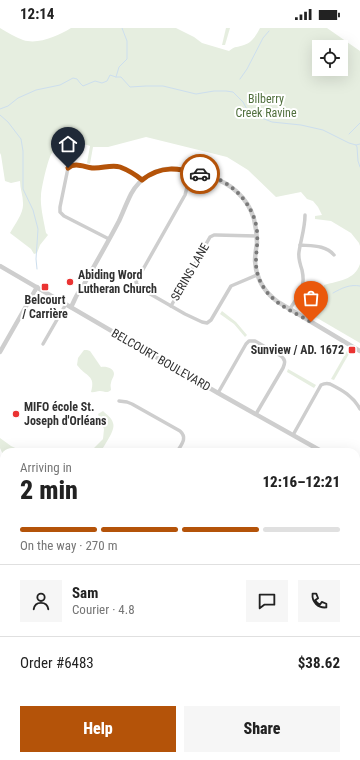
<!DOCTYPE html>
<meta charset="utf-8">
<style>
:root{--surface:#fff;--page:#f6f6f6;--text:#222;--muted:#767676;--line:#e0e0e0;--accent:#b45309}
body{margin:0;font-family:"Roboto Condensed",sans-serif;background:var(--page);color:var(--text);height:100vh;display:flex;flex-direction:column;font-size:15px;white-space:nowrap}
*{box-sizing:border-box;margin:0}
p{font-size:13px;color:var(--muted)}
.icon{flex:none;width:22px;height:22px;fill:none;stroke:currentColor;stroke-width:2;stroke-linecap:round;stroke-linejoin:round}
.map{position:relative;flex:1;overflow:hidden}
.details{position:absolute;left:0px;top:420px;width:360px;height:312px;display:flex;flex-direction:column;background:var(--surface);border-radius:12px 12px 0 0;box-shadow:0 4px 16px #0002}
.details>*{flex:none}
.buttons{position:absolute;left:312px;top:12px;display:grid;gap:8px}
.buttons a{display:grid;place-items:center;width:36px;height:36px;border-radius:0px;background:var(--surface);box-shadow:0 4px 16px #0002;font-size:20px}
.pin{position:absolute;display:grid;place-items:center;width:34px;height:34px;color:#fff;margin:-41px -17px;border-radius:50% 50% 50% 0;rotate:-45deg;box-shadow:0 0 4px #0007}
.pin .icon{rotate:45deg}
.courier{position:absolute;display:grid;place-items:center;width:40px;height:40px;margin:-20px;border:3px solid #b45309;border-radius:50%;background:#fff;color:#222;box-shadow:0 1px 5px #0007}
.head em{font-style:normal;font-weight:800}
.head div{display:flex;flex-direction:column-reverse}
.head{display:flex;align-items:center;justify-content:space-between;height:68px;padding:0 20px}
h1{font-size:26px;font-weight:800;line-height:30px}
.bar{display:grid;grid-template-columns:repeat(4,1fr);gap:6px 4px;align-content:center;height:48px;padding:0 20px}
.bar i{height:5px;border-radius:3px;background:var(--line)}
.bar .active{background:var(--accent)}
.bar p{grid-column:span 4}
.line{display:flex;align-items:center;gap:10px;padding:0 20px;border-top:1px solid var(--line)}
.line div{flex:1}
.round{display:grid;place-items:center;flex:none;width:42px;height:42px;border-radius:0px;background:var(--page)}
.button{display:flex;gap:8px;margin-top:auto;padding:8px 20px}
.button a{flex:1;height:46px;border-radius:0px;background:var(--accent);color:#fff;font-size:16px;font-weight:800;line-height:46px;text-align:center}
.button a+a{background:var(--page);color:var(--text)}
.status{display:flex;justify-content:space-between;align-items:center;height:28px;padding:0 20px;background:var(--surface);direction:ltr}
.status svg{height:11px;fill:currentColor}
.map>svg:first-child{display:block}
</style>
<div class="status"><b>12:14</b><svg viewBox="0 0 49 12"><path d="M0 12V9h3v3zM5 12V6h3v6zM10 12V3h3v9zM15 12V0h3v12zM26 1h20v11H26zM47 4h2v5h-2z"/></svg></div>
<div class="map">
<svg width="360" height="732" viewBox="0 0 360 732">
<rect width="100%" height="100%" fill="#fff"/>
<!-- green -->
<g fill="#e6eee0" fill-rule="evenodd">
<path d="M 0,0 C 7,4 15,9 23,12 C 38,17 58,8 71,0 L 176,0 L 194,9 L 202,15 L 229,23 C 236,17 237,20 244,17 C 252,15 257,6 260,0 L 327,0 L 360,23 L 360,218 L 359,215 L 351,205 L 331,193 L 315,191 L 315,188 L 322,187 L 318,179 L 313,173 L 307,171 L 301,164 L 276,169 L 248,142 L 227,129 L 146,109 L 108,119 L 93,119 L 90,136 L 87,135 L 90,118 C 79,114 60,116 52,125 C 48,130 41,161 41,168 C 40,178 44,194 46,205 L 48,207 L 40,217 L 37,225 L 34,226 L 31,221 L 10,205 C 15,196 24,185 23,175 C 23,168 20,160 20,153 L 11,155 L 5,153 L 1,127 L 0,125 ZM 319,19 L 341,19 L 341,41 L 319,41 Z"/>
<path d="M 226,0 L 230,0 L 225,17 L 222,17 Z"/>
<path d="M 360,236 L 360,315 L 312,287 L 323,268 L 324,257 C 338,253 355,252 360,236 Z"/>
<path d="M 222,283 L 236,294 L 247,307 L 245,309 L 234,296 L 220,286 Z"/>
<path d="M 84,322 L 87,322 L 90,323 L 101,339 C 106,338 114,340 114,346 C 114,349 111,352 111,355 C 110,357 111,360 111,362 C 106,366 105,363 100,363 C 96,363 94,365 91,364 C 96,347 86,349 77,337 L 78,330 Z"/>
<path d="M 347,323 L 350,324 L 334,352 L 331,351 Z"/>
<path d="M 288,341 L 316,357 L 314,360 L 287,344 Z"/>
<path d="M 103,383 C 106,386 112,390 113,395 C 116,402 104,417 101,424 L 90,424 L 103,411 L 104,401 L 98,386 Z"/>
<path d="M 0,410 L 11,418 L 24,424 L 4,424 L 4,429 L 0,420 Z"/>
<path d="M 0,431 L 4,434 L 4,478 L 0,475 Z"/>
</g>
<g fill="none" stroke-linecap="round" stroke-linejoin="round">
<!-- stream -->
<g stroke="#ccdeee" stroke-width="1">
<path d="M 116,49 L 119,39 L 127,31 L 127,13 L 122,0"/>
<path d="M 240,51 L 247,41 L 263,10 L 269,3"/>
<path d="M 0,81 L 8,78 L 18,70 L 36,62 L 60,57 L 73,50 L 77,51 L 80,55 L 83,58 L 95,53 L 102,55 L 107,53 L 110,47 L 116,49 L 121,49 L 130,59 L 146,58 L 163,58 L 196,66 L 214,63 L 226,63 L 233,64 L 243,74 L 249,85 L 272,94 L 301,97 L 323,102 L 349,115 L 356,117 L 360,116"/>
<path d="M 0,87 L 8,94 L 21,111 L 23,123 L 23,161 L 33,182 L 38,201 L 36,231 L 37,241"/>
<path d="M 349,106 L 360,95"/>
<path d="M 356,117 L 357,119 L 358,133 L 360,139"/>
<path d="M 333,265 C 342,260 350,256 360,258"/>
</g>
<!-- minor -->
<g stroke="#cecece" stroke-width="3.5">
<path d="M 191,144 L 185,167 L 137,252 L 136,254 L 138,259 L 185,286 L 202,294 L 207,295 L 211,292 L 231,258 L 257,247"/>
<path d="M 109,211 L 64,188 L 60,184 L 60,179 L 68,140 L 72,137 L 74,137 L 98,140 L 112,138 L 120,139 L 138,148 L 142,152"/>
<path d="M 300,217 C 312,218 326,217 334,227"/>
<path d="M 171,278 L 210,209 L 214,207 L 216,207 L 257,208"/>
<path d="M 289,282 C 299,267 306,260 302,242 C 300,236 298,230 299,224 C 301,211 305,200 305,187"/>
<path d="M 43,316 L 66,276"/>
<path d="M 218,365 L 246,316 L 249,313 L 255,313 L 281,328 C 286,332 285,335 283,340 L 256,386"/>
<path d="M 119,373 L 127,374 L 132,376 L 180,403 C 188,410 181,417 177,424"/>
<path d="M 293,407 L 321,357 C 325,355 327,355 330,356 C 342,362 353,368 360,381"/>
<path d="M 356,443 L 360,445"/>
<path d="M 356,502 L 360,504"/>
<path d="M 356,554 L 360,554"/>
<path d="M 356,596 L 360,596"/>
<path d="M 0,602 L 4,604"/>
<path d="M 0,639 L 4,640"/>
<path d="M 356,663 L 360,663"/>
<path d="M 356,728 L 360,728"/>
</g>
<!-- tertiary -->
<g stroke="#cecece" stroke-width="4.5">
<path d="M 0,238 L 218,365 L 323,424"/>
<path d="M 71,279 C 75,272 76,266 82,260 C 94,238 107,216 119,193 C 123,184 127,174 131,166 C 140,149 158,139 177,141 C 188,142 199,146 209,149 C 230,154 248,170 254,191 C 256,199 257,207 257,215 C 256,221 255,227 255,233 C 256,250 264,264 278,274 L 360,323"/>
<path d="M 0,324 L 37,259"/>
<path d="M 214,732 L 217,728"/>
</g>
<!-- secondary -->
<g stroke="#bbb" stroke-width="5">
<path d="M 356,627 L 360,627"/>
<path d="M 356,633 L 360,633"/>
<path d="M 0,674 L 4,676"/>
<path d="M 0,680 L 4,683"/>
<path d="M 0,691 L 4,686"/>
<path d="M 0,700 L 4,695"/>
<path d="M 72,728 L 78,732"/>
<path d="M 82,728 L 89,732"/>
</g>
</g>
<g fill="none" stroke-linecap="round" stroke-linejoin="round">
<!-- done -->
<path stroke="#797979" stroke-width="4" stroke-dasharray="0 7.2" d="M 200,146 C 206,148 212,149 218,151 C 238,160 255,181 257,203 C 259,226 250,238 264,260 C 274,276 295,285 311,294"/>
<!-- route -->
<path stroke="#b45309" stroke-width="5" d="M 68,140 C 75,134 84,139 92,140 C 102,141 111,136 120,139 C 128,142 136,147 142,152 C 161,137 178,140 200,146"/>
</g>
<!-- markers -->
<g fill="#ea3332" stroke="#fff" stroke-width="1.5">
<circle cx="70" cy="254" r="4"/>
<rect x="41" y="255" width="8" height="8" rx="2"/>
<rect x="348" y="318" width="8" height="8" rx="2"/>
<circle cx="16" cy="386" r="4"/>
</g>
<g text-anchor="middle" stroke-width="4" stroke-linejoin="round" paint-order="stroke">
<!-- park labels -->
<g font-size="12" fill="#506f3d" stroke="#fff">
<text x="266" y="75">Bilberry<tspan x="266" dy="14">Creek Ravine</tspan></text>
</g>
<!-- street labels -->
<g font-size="12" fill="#313131" stroke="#fff">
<text transform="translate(190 244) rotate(-60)" y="4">SERINS LANE</text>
<text transform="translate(161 332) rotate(30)" y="4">BELCOURT BOULEVARD</text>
</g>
<!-- poi labels -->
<g font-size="12" font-weight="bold" fill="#313131" stroke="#fff" text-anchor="start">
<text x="78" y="251">Abiding Word<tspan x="78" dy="14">Lutheran Church</tspan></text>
<text x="45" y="276" text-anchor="middle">Belcourt<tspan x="45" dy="14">/ Carrière</tspan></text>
<text x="344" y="326" text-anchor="end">Sunview / AD. 1672</text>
<text x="24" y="383">MIFO école St.<tspan x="24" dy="14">Joseph d'Orléans</tspan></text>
</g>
</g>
</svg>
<div class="buttons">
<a><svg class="icon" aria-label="locate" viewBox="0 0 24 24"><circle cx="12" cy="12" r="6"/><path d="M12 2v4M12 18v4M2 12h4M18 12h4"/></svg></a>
</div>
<div class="pin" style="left:311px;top:294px;background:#ea580c"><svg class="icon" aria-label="bag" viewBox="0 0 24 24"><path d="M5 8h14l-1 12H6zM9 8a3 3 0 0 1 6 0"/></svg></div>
<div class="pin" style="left:68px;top:140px;background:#1f2937"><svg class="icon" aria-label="home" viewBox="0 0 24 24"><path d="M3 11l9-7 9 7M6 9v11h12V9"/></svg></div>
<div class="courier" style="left:200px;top:146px"><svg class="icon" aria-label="car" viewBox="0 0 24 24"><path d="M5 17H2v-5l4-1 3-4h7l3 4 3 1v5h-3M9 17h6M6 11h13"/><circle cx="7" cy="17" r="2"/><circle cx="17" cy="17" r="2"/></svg></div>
<section class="details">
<div class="head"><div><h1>2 min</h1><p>Arriving in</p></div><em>12:16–12:21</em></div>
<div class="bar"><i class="active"></i><i class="active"></i><i class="active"></i><i></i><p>On the way · 270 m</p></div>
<div class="line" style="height:72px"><a class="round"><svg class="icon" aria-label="person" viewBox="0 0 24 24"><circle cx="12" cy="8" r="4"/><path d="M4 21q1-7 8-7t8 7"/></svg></a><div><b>Sam</b><p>Courier · 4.8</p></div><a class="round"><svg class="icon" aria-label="chat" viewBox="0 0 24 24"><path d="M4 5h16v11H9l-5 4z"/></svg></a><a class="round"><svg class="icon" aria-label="phone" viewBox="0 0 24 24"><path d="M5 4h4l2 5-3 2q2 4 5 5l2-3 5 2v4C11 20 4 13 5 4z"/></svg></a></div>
<div class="line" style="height:52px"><div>Order #6483</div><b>$38.62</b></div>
<div class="button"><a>Help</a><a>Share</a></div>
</section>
</div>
